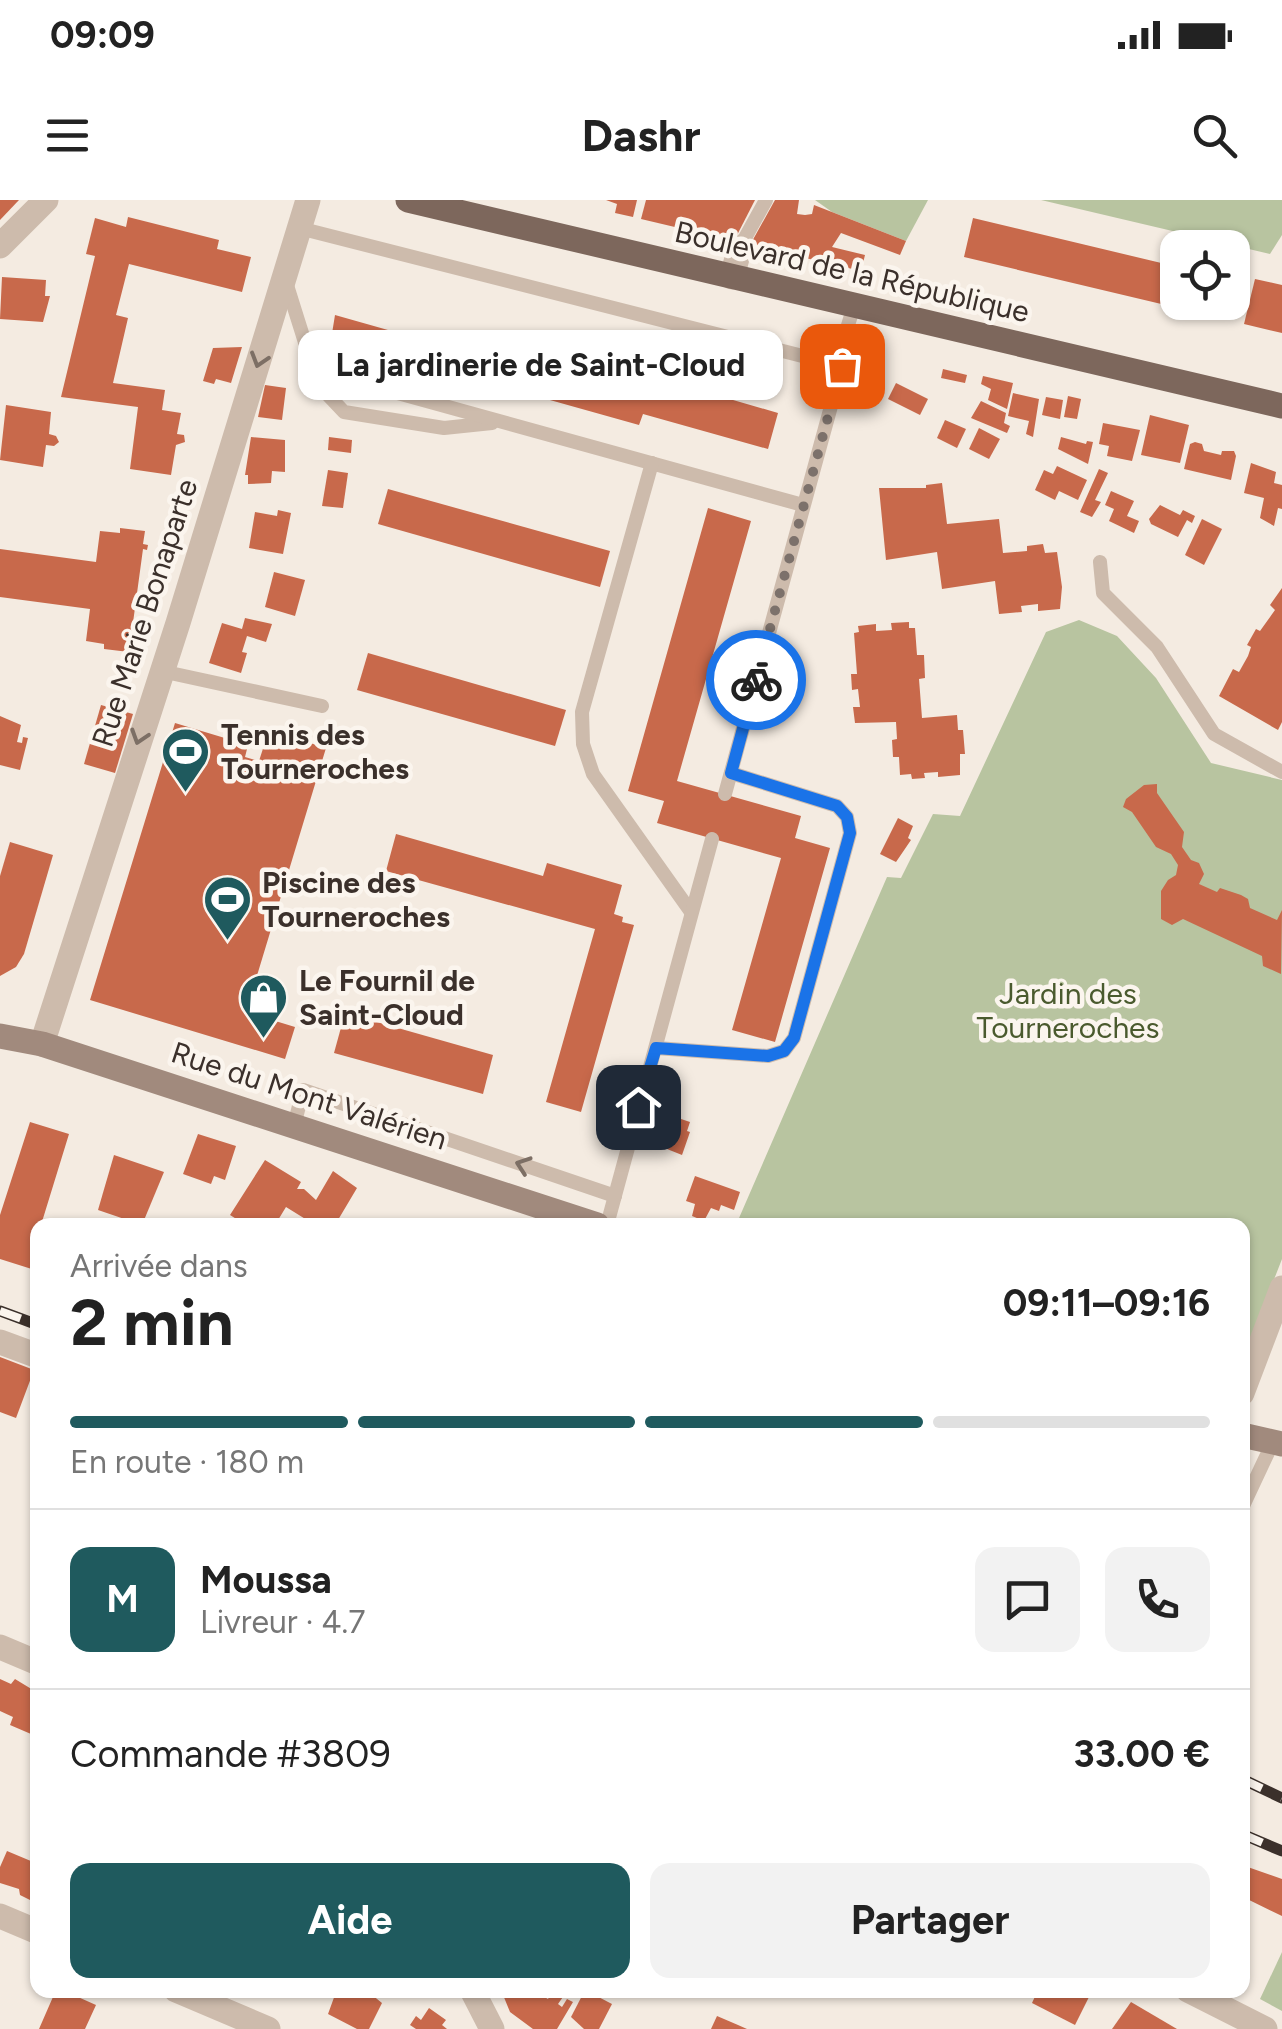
<!DOCTYPE html>
<html lang="fr">
<meta charset="utf-8">
<style>
:root{--surface:#fff;--page:#f2f2f2;--text:#222;--muted:#767676;--line:#e0e0e0;--accent:#1f5a5e}
body{margin:0;font-family:Figtree,sans-serif;background:var(--page);color:var(--text);height:100vh;display:flex;flex-direction:column;font-size:38px;white-space:nowrap}
*{box-sizing:border-box;margin:0}
p{font-size:32px;color:var(--muted)}
.icon{flex:none;width:55px;height:55px;fill:none;stroke:currentColor;stroke-width:2;stroke-linecap:round;stroke-linejoin:round}
.map{position:relative;flex:1;overflow:hidden}
.drawer{position:absolute;left:30px;top:1018px;width:1220px;height:780px;display:flex;flex-direction:column;background:var(--surface);border-radius:20px;box-shadow:0 2px 8px #0004}
.drawer>*{flex:none}
.tools{position:absolute;left:1160px;top:30px;display:grid;gap:20px}
.tools a{display:grid;place-items:center;width:90px;height:90px;border-radius:20px;background:var(--surface);box-shadow:0 2px 8px #0004;font-size:50px}
.pin{position:absolute;display:grid;place-items:center;width:85px;height:85px;color:#fff;margin:-42px;border-radius:20px;box-shadow:0 5px 15px #0006}
.courier{position:absolute;display:grid;place-items:center;width:100px;height:100px;margin:-50px;border:8px solid #1a73e8;border-radius:50%;background:#fff;color:#222;box-shadow:0 2px 12px #0007}
.bubble{position:absolute;height:70px;border-radius:20px;background:var(--surface);box-shadow:0 2px 8px #0004;font-size:32px;font-weight:700;line-height:70px;text-align:center}
.summary em{font-style:normal;font-weight:700}
.summary div{display:flex;flex-direction:column-reverse}
.summary{display:flex;align-items:center;justify-content:space-between;height:170px;padding:0 40px}
h1{font-size:65px;font-weight:700;line-height:75px}
.bar{display:grid;grid-template-columns:repeat(4,1fr);gap:15px 10px;align-content:center;height:120px;padding:0 40px}
.bar i{height:12px;border-radius:8px;background:var(--line)}
.bar .on{background:var(--accent)}
.bar p{grid-column:span 4}
.line{display:flex;align-items:center;gap:25px;padding:0 40px;border-top:2px solid var(--line)}
.line div{flex:1}
.round{display:grid;place-items:center;flex:none;width:105px;height:105px;border-radius:20px;background:var(--page)}
.button{display:flex;gap:20px;margin-top:auto;padding:20px 40px}
.button a{flex:1;height:115px;border-radius:20px;background:var(--accent);color:#fff;font-size:40px;font-weight:700;line-height:115px;text-align:center}
.button a+a{background:var(--page);color:var(--text)}
.status{display:flex;justify-content:space-between;align-items:center;height:70px;padding:0 50px;background:var(--surface);direction:ltr}
.status svg{height:28px;fill:currentColor}
header{display:flex;justify-content:space-between;align-items:center;height:130px;padding:0 40px;background:var(--surface);font-size:45px;font-weight:700}
.map>svg:first-child{display:block}
</style>
<div class="status"><b>09:09</b><svg viewBox="0 0 49 12"><path d="M0 12V9h3v3zM5 12V6h3v6zM10 12V3h3v9zM15 12V0h3v12zM26 1h20v11H26zM47 4h2v5h-2z"/></svg></div>
<header><svg class="icon" aria-label="menu" viewBox="0 0 24 24"><path d="M4 6h16M4 12h16M4 18h16"/></svg>Dashr<svg class="icon" aria-label="search" viewBox="0 0 24 24"><circle cx="10" cy="10" r="6"/><path d="M15 15l6 6"/></svg></header>
<div class="map">
<svg width="1282" height="1829" viewBox="0 0 1282 1829">
<rect width="100%" height="100%" fill="#f4ebe1"/>
<!-- green -->
<g fill="#b8c4a0">
<path d="M 815,0 L 928,0 L 906,41 L 832,12 Z"/>
<path d="M 1041,0 L 1282,0 L 1282,35 L 1270,54 Z"/>
<path d="M 1079,420 L 1117,436 L 1156,478 L 1211,563 L 1282,580 L 1282,1059 L 1243,1159 L 1242,1025 L 736,1025 L 887,677 L 901,678 L 933,614 L 960,616 L 1046,432 Z"/>
<path d="M 1282,1752 L 1282,1811 L 1260,1799 Z"/>
</g>
<!-- building -->
<g fill="#c8694b">
<path d="M 0,0 L 19,0 L 0,20 Z"/>
<path d="M 606,0 L 637,0 L 633,17 L 615,13 L 617,4 Z"/>
<path d="M 646,0 L 755,0 L 734,41 L 641,19 Z"/>
<path d="M 775,0 L 799,0 L 797,14 L 805,15 L 812,14 L 814,5 L 906,41 L 900,55 L 841,33 L 832,47 L 865,55 L 861,71 L 750,45 Z"/>
<path d="M 128,17 L 219,40 L 217,49 L 251,57 L 242,92 L 129,64 L 116,115 L 128,118 L 113,183 L 165,190 L 162,210 L 181,213 L 177,234 L 184,235 L 185,242 L 176,245 L 171,275 L 130,269 L 138,207 L 61,197 L 95,56 L 86,54 L 95,18 L 126,27 Z"/>
<path d="M 973,18 L 1178,67 L 1178,102 L 1219,102 L 1216,117 L 964,57 Z"/>
<path d="M 2,77 L 46,80 L 45,96 L 50,96 L 43,122 L 0,119 Z"/>
<path d="M 1255,79 L 1282,85 L 1282,133 L 1244,124 Z"/>
<path d="M 335,115 L 462,151 L 466,139 L 650,191 L 654,177 L 778,213 L 768,249 L 643,214 L 639,225 L 457,174 L 453,187 L 329,152 Z"/>
<path d="M 242,147 L 231,183 L 216,179 L 214,184 L 203,181 L 213,148 Z"/>
<path d="M 943,169 L 967,175 L 965,183 L 941,178 Z"/>
<path d="M 983,176 L 1013,183 L 1007,209 L 988,200 L 991,189 L 981,184 Z"/>
<path d="M 896,183 L 928,199 L 920,215 L 888,199 Z"/>
<path d="M 265,185 L 286,188 L 282,220 L 258,217 Z"/>
<path d="M 1013,193 L 1039,199 L 1033,237 L 1026,234 L 1029,221 L 1008,216 Z"/>
<path d="M 1068,196 L 1081,199 L 1077,219 L 1064,217 Z"/>
<path d="M 1046,197 L 1063,200 L 1060,219 L 1042,215 Z"/>
<path d="M 981,201 L 1006,213 L 1004,223 L 1010,226 L 1007,233 L 971,218 Z"/>
<path d="M 6,205 L 51,212 L 49,234 L 56,236 L 59,242 L 54,246 L 46,245 L 43,267 L 0,260 Z"/>
<path d="M 1150,215 L 1189,225 L 1180,263 L 1141,255 Z"/>
<path d="M 945,220 L 966,229 L 957,248 L 937,238 Z"/>
<path d="M 1103,223 L 1140,230 L 1132,261 L 1107,256 L 1109,246 L 1099,244 Z"/>
<path d="M 979,228 L 1000,239 L 989,259 L 969,249 Z"/>
<path d="M 251,237 L 285,240 L 285,272 L 272,271 L 271,283 L 248,284 L 248,275 L 245,275 Z"/>
<path d="M 329,237 L 352,240 L 351,253 L 328,250 Z"/>
<path d="M 1061,237 L 1086,244 L 1087,241 L 1093,242 L 1088,264 L 1058,249 Z"/>
<path d="M 1195,242 L 1202,244 L 1204,251 L 1221,255 L 1222,251 L 1234,251 L 1236,256 L 1231,280 L 1184,269 L 1190,244 Z"/>
<path d="M 1251,263 L 1276,272 L 1274,283 L 1282,285 L 1282,309 L 1278,308 L 1274,326 L 1260,318 L 1264,298 L 1244,293 Z"/>
<path d="M 1057,266 L 1087,280 L 1078,300 L 1059,291 L 1055,300 L 1035,290 L 1044,270 L 1053,274 Z"/>
<path d="M 1099,269 L 1108,273 L 1095,300 L 1101,302 L 1092,317 L 1080,312 Z"/>
<path d="M 328,270 L 348,273 L 343,308 L 322,306 Z"/>
<path d="M 942,283 L 947,324 L 999,319 L 1003,353 L 1027,351 L 1027,346 L 1043,344 L 1045,353 L 1057,352 L 1062,387 L 1060,409 L 1038,411 L 1038,404 L 1021,406 L 1022,412 L 999,414 L 995,381 L 942,389 L 937,352 L 886,360 L 879,288 L 926,288 L 926,285 Z"/>
<path d="M 388,289 L 610,351 L 600,387 L 378,324 Z"/>
<path d="M 1111,291 L 1134,301 L 1127,316 L 1139,321 L 1134,333 L 1109,321 L 1114,309 L 1105,305 Z"/>
<path d="M 1160,305 L 1180,315 L 1183,310 L 1195,316 L 1192,323 L 1187,320 L 1178,337 L 1151,324 L 1149,319 Z"/>
<path d="M 708,308 L 751,321 L 677,581 L 801,616 L 795,638 L 830,648 L 775,842 L 732,830 L 781,658 L 657,623 L 664,601 L 628,591 Z"/>
<path d="M 278,310 L 291,313 L 283,354 L 249,348 L 255,312 L 277,316 Z"/>
<path d="M 1202,319 L 1222,329 L 1204,365 L 1185,355 Z"/>
<path d="M 120,328 L 145,331 L 143,344 L 148,345 L 147,350 L 143,349 L 129,452 L 104,449 L 104,444 L 86,441 L 90,409 L 0,397 L 0,349 L 96,362 L 100,331 L 120,333 Z"/>
<path d="M 274,372 L 305,380 L 295,416 L 265,407 Z"/>
<path d="M 1282,388 L 1282,522 L 1278,530 L 1219,496 L 1233,469 L 1239,472 L 1248,456 L 1251,447 L 1247,445 L 1256,429 L 1260,431 L 1275,410 L 1270,405 Z"/>
<path d="M 245,418 L 272,424 L 266,442 L 247,436 L 242,452 L 247,453 L 241,473 L 209,463 L 222,423 L 242,429 Z"/>
<path d="M 909,422 L 909,428 L 915,428 L 917,455 L 924,455 L 925,478 L 919,479 L 922,518 L 957,515 L 958,530 L 963,530 L 965,554 L 960,554 L 960,575 L 938,577 L 938,572 L 924,573 L 925,578 L 912,579 L 911,574 L 900,575 L 899,557 L 893,557 L 892,540 L 897,539 L 896,522 L 855,523 L 853,507 L 860,507 L 858,489 L 852,490 L 851,474 L 857,474 L 854,433 L 859,432 L 858,426 L 876,424 L 876,431 L 892,430 L 891,423 Z"/>
<path d="M 368,453 L 566,510 L 555,546 L 357,490 Z"/>
<path d="M 101,505 L 133,514 L 115,573 L 84,564 Z"/>
<path d="M 0,516 L 21,525 L 17,542 L 22,543 L 23,537 L 28,538 L 20,570 L 0,565 Z"/>
<path d="M 175,523 L 248,545 L 245,557 L 259,561 L 269,530 L 326,548 L 246,812 L 295,827 L 285,859 L 90,800 Z"/>
<path d="M 1157,584 L 1157,593 L 1184,632 L 1182,647 L 1191,660 L 1199,663 L 1204,674 L 1199,684 L 1217,692 L 1220,688 L 1241,695 L 1248,699 L 1250,708 L 1277,720 L 1282,710 L 1281,774 L 1263,766 L 1262,756 L 1183,719 L 1172,725 L 1161,719 L 1161,691 L 1168,680 L 1176,675 L 1178,665 L 1171,654 L 1156,647 L 1132,612 L 1123,607 L 1126,599 L 1144,585 Z"/>
<path d="M 898,618 L 913,626 L 908,638 L 911,640 L 896,662 L 880,654 Z"/>
<path d="M 396,634 L 543,676 L 547,663 L 622,685 L 614,714 L 623,717 L 622,722 L 634,725 L 581,912 L 546,902 L 595,729 L 386,671 Z"/>
<path d="M 10,642 L 53,655 L 24,754 L 16,767 L 0,776 L 0,676 Z"/>
<path d="M 345,813 L 493,855 L 483,894 L 334,853 Z"/>
<path d="M 678,918 L 690,922 L 687,931 L 690,932 L 682,955 L 667,949 Z"/>
<path d="M 30,922 L 69,934 L 41,1025 L 38,1025 L 38,1071 L 0,1059 L 0,1015 Z"/>
<path d="M 198,934 L 236,946 L 225,980 L 214,976 L 211,984 L 183,974 Z"/>
<path d="M 114,955 L 164,972 L 142,1025 L 98,1010 Z"/>
<path d="M 265,960 L 301,982 L 297,989 L 304,989 L 316,1000 L 333,971 L 357,988 L 335,1025 L 315,1025 L 286,1007 L 275,1025 L 246,1025 L 230,1015 Z"/>
<path d="M 695,976 L 740,992 L 734,1010 L 721,1005 L 719,1011 L 711,1008 L 704,1021 L 692,1016 L 695,1004 L 686,1001 Z"/>
<path d="M 0,1157 L 34,1170 L 16,1218 L 0,1212 Z"/>
<path d="M 0,1479 L 11,1484 L 15,1479 L 38,1493 L 38,1528 L 34,1526 L 31,1534 L 10,1525 L 13,1517 L 0,1511 Z"/>
<path d="M 7,1651 L 38,1664 L 38,1696 L 34,1694 L 30,1700 L 20,1695 L 19,1689 L 0,1683 L 0,1667 Z"/>
<path d="M 1242,1665 L 1282,1679 L 1282,1716 L 1243,1697 L 1249,1684 L 1242,1681 Z"/>
<path d="M 56,1790 L 81,1790 L 78,1797 L 96,1805 L 85,1829 L 39,1829 Z"/>
<path d="M 366,1790 L 382,1803 L 369,1829 L 357,1829 L 328,1814 L 336,1792 L 349,1797 L 351,1793 L 358,1796 Z"/>
<path d="M 501,1790 L 532,1790 L 548,1799 L 553,1790 L 557,1790 L 565,1794 L 558,1804 L 562,1807 L 567,1799 L 573,1802 L 557,1829 L 533,1829 L 510,1812 Z"/>
<path d="M 585,1790 L 612,1804 L 599,1829 L 584,1829 L 571,1817 Z"/>
<path d="M 1038,1790 L 1090,1790 L 1092,1791 L 1075,1825 L 1032,1803 Z"/>
<path d="M 1131,1802 L 1177,1829 L 1112,1829 Z"/>
<path d="M 429,1808 L 446,1820 L 442,1825 L 447,1829 L 416,1829 L 410,1825 L 416,1816 L 421,1820 Z"/>
<path d="M 717,1816 L 738,1825 L 747,1829 L 711,1829 Z"/>
</g>
<g fill="none" stroke-linecap="round" stroke-linejoin="round">
<!-- lane -->
<g stroke="#cdbbac" stroke-width="14">
<path d="M 299,28 L 842,166"/>
<path d="M 740,47 L 766,0"/>
<path d="M 286,82 L 313,168 L 326,193 L 344,212 L 444,228 L 492,223"/>
<path d="M 336,176 L 803,305"/>
<path d="M 652,263 L 582,512 L 583,544 L 593,574 L 691,712"/>
<path d="M 1100,362 L 1103,393 L 1157,447 L 1214,534 L 1282,572"/>
<path d="M 161,471 L 322,506"/>
<path d="M 725,594 L 842,166 L 844,138 L 854,106"/>
<path d="M 656,848 L 768,856 L 784,851 L 794,838 L 850,633 L 847,617 L 837,606 L 731,573"/>
<path d="M 294,926 L 303,890 L 615,996"/>
<path d="M 607,1025 L 712,639"/>
<path d="M 1242,1308 L 1273,1242"/>
</g>
<!-- street -->
<g stroke="#cdbbac" stroke-width="25">
<path d="M 0,46 L 46,0"/>
<path d="M 732,77 L 740,47"/>
<path d="M 42,844 L 178,423 L 308,0"/>
<path d="M 0,1142 L 38,1156"/>
<path d="M 1242,1193 L 1282,1088"/>
<path d="M 0,1447 L 38,1463"/>
<path d="M 0,1716 L 38,1732"/>
<path d="M 176,1790 L 268,1829"/>
<path d="M 472,1790 L 492,1829"/>
<path d="M 1188,1790 L 1265,1829"/>
</g>
<!-- secondary -->
<g stroke="#a18a7d" stroke-width="25">
<path d="M 0,836 L 42,844 L 597,1025"/>
<path d="M 1242,1235 L 1282,1244"/>
</g>
<!-- primary -->
<path stroke="#7d675c" stroke-width="25" d="M 408,0 L 1282,206"/>
<defs>
<g id="rail">
<path d="M 0,1111 L 38,1125"/>
<path d="M 1242,1579 L 1282,1598"/>
<path d="M 1242,1634 L 1282,1651"/>
</g>
</defs>
<!-- rail casing -->
<use href="#rail" stroke="#3b302b" stroke-width="11"/>
<!-- rail -->
<use href="#rail" stroke="#fbf5ee" stroke-width="8" stroke-dasharray="22" stroke-linecap="butt"/>
</g>
<!-- one-way arrows -->
<defs><path id="oneway-chevron" d="M-2-3.5L2.5 0L-2 3.5" fill="none" stroke-width="1.6" stroke-linecap="round" stroke-linejoin="round" transform="scale(2.5)"/></defs>
<g stroke="#7d6f65">
<use href="#oneway-chevron" transform="translate(259 160) rotate(107)"/>
<use href="#oneway-chevron" transform="translate(139 537) rotate(108)"/>
<use href="#oneway-chevron" transform="translate(523 965) rotate(-161)"/>
</g>
<g fill="none" stroke-linecap="round" stroke-linejoin="round">
<!-- done -->
<path stroke="#7c716b" stroke-width="10" stroke-dasharray="0 18" d="M 756,480 L 842,166"/>
<!-- route -->
<path stroke="#1a73e8" stroke-width="12" d="M 638,907 L 656,848 L 768,856 L 784,851 L 794,838 L 850,633 L 847,617 L 837,606 L 731,573 L 756,480"/>
</g>
<!-- icons -->
<defs>
<symbol id="stadium-pin" viewBox="-11 -11 22 30"><path d="M0 17L-7.5 6A9.5 9.5 0 1 1 7.5 6Z" fill="#1f5a5e" stroke="#fbf5ee"/><path d="M0-5a6.5 5 0 1 0 0 10a6.5 5 0 1 0 0-10ZM-3.5-1.8h7v3.6h-7Z" fill="#fff"/></symbol>
<symbol id="shop-pin" viewBox="-11 -11 22 30"><path d="M0 17L-7.5 6A9.5 9.5 0 1 1 7.5 6Z" fill="#1f5a5e" stroke="#fbf5ee"/><path d="M-5-2.5h2.3a2.7 3.5 0 0 1 5.4 0H5L5.5 6h-11ZM-1.5-2.5h3a1.5 2.3 0 0 0-3 0Z" fill="#fff"/></symbol>
</defs>
<g fill-rule="evenodd">
<use href="#stadium-pin" x="158" y="524" width="55" height="75"/>
<use href="#stadium-pin" x="200" y="672" width="55" height="75"/>
<use href="#shop-pin" x="236" y="770" width="55" height="75"/>
</g>
<g text-anchor="middle" stroke-width="9" stroke-linejoin="round" paint-order="stroke">
<!-- street labels -->
<g font-size="30" fill="#3b302b" stroke="#fbf5ee">
<text transform="translate(852 72) rotate(13)" y="10">Boulevard de la République</text>
<text transform="translate(145 413) rotate(-72)" y="10">Rue Marie Bonaparte</text>
<text transform="translate(309 896) rotate(18)" y="10">Rue du Mont Valérien</text>
</g>
<!-- poi labels -->
<g font-size="30" font-weight="bold" fill="#3b302b" stroke="#fbf5ee" text-anchor="start">
<text x="221" y="545">Tennis des<tspan x="221" dy="34">Tourneroches</tspan></text>
<text x="262" y="693">Piscine des<tspan x="262" dy="34">Tourneroches</tspan></text>
<text x="299" y="791">Le Fournil de<tspan x="299" dy="34">Saint-Cloud</tspan></text>
</g>
<!-- park labels -->
<g font-size="30" fill="#4a5a2e" stroke="#fbf5ee">
<text x="1068" y="804">Jardin des<tspan x="1068" dy="34">Tourneroches</tspan></text>
</g>
</g>
</svg>
<div class="tools">
<a><svg class="icon" aria-label="locate" viewBox="0 0 24 24"><circle cx="12" cy="12" r="6"/><path d="M12 2v4M12 18v4M2 12h4M18 12h4"/></svg></a>
</div>
<div class="pin" style="left:842px;top:166px;background:#ea580c"><svg class="icon" aria-label="bag" viewBox="0 0 24 24"><path d="M5 8h14l-1 12H6zM9 8a3 3 0 0 1 6 0"/></svg></div>
<div class="pin" style="left:638px;top:907px;background:#1f2937"><svg class="icon" aria-label="home" viewBox="0 0 24 24"><path d="M3 11l9-7 9 7M6 9v11h12V9"/></svg></div>
<div class="courier" style="left:756px;top:480px"><svg class="icon" aria-label="bike" viewBox="0 0 24 24"><circle cx="6" cy="16" r="4"/><circle cx="18" cy="16" r="4"/><path d="M6 16l4-8h5l3 8M10 8l3 8H6M13 5h3"/></svg></div>
<div class="bubble" style="left:298px;top:130px;width:485px">La jardinerie de Saint-Cloud</div>
<section class="drawer">
<div class="summary"><div><h1>2 min</h1><p>Arrivée dans</p></div><em>09:11–09:16</em></div>
<div class="bar"><i class="on"></i><i class="on"></i><i class="on"></i><i></i><p>En route · 180 m</p></div>
<div class="line" style="height:180px"><b class="round" style="background:var(--accent);color:#fff">M</b><div><b>Moussa</b><p>Livreur · 4.7</p></div><a class="round"><svg class="icon" aria-label="chat" viewBox="0 0 24 24"><path d="M4 5h16v11H9l-5 4z"/></svg></a><a class="round"><svg class="icon" aria-label="phone" viewBox="0 0 24 24"><path d="M5 4h4l2 5-3 2q2 4 5 5l2-3 5 2v4C11 20 4 13 5 4z"/></svg></a></div>
<div class="line" style="height:130px"><div>Commande #3809</div><b>33.00 €</b></div>
<div class="button"><a>Aide</a><a>Partager</a></div>
</section>
</div>
